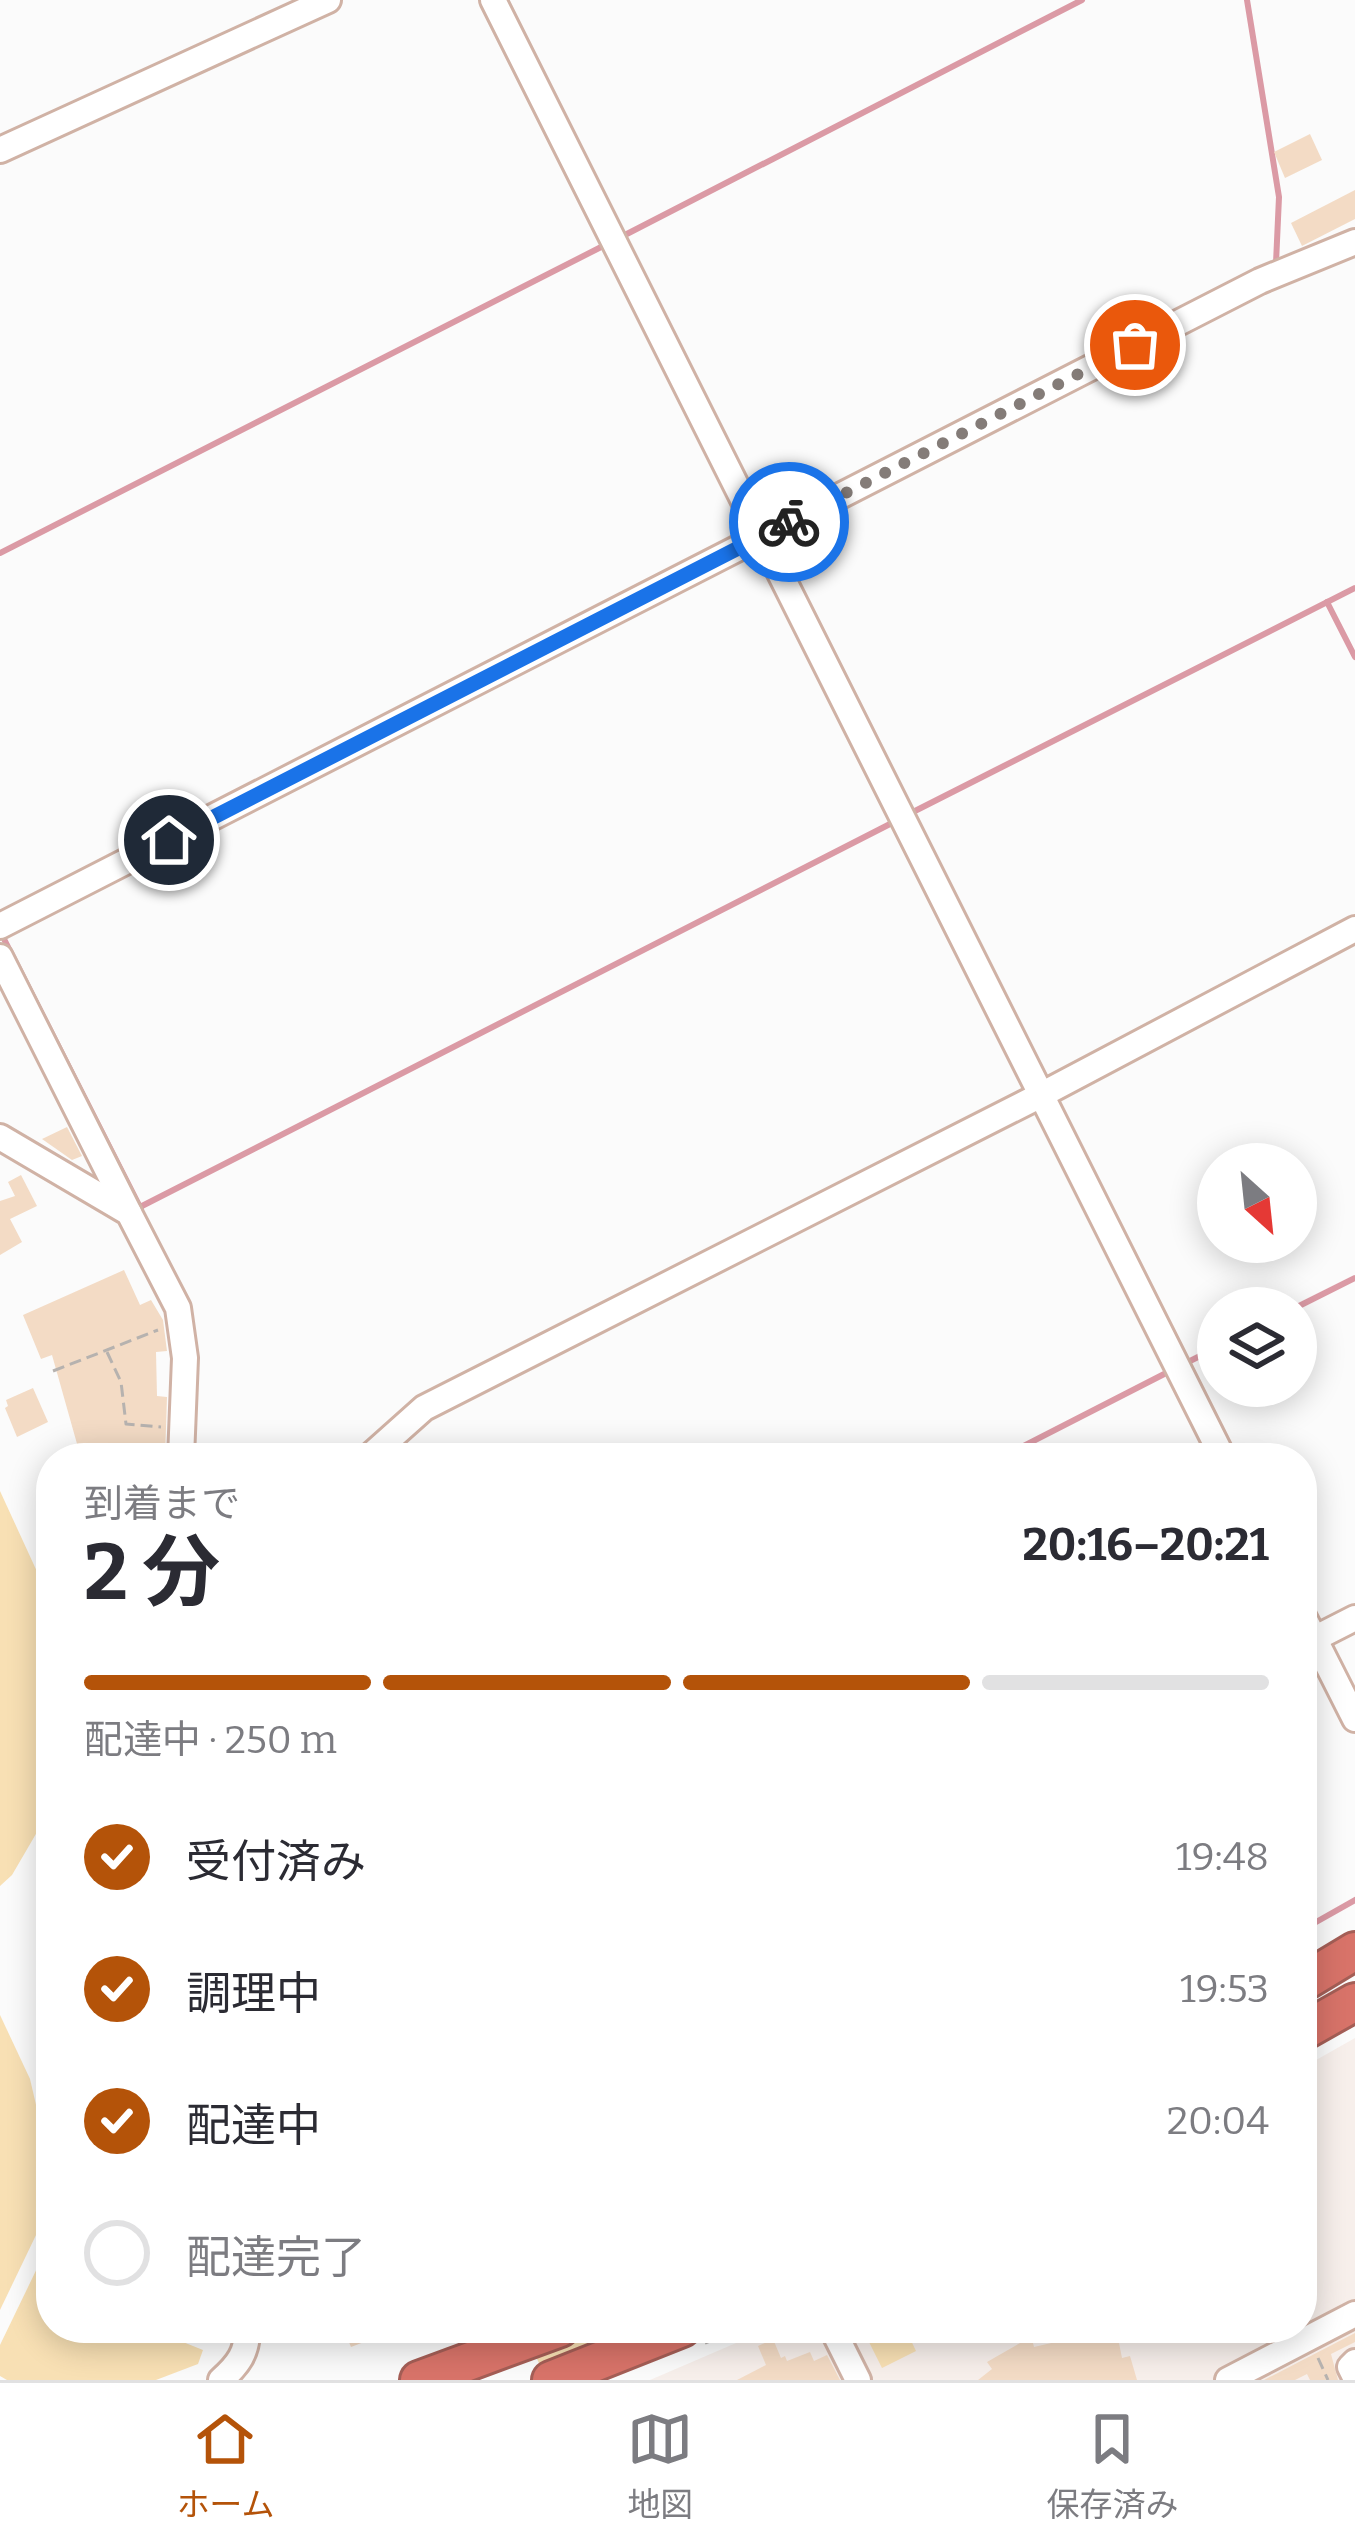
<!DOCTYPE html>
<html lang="ja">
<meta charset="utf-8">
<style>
:root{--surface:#fff;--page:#f7f7f7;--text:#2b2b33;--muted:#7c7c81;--line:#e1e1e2;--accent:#b45309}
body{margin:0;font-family:Bitter,"Noto Sans JP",serif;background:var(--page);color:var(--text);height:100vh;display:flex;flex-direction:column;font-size:45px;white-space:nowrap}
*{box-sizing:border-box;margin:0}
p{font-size:39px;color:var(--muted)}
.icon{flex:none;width:66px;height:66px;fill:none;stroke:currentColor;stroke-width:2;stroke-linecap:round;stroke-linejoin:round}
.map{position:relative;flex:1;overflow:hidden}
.drawer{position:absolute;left:36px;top:1443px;width:1281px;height:900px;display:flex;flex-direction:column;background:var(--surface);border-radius:48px;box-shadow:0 6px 30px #0003}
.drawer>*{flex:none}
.needle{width:78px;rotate:153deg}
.controls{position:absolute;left:1197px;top:1143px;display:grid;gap:24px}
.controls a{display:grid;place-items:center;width:120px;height:120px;border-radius:50%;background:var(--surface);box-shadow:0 6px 30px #0003;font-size:60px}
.pin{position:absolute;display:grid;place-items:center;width:102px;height:102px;color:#fff;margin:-51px;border:6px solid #fff;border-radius:50%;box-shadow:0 3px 12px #0007}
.courier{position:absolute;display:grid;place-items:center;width:120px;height:120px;margin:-60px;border:9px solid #1a73e8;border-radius:50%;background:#fff;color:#222;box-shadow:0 3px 15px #0007}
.overview em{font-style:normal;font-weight:700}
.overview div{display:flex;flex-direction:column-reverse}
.overview{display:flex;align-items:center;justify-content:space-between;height:204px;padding:0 48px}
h1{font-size:78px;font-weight:700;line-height:90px}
.bar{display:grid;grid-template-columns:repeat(4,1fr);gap:18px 12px;align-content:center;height:144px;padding:0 48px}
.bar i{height:15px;border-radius:9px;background:var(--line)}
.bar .active{background:var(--accent)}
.bar p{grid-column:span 4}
ol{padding:0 48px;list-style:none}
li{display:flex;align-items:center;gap:36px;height:132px}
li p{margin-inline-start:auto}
li .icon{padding:12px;border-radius:50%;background:var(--accent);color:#fff;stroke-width:4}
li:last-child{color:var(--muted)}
li i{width:66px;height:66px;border:6px solid var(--line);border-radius:50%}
.tabs{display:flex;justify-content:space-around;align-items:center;height:168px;border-top:3px solid var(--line);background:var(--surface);font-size:33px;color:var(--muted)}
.tabs a{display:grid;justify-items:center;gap:6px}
.tabs .active{color:var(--accent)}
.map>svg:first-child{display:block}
</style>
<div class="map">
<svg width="1355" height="2380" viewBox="0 0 1355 2380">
<rect width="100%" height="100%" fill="#fbfbfb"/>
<!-- built -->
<path fill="#f7efeb" d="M 1355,2038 L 1355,2380 L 650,2380 L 771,2328 L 1302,2328 L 1302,2068 Z"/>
<!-- green -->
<g fill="#f8e0b4">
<path d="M 0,1491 L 51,1602 L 51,1713 L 38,1771 L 40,1827 L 12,1875 L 0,1886 Z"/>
<path d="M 0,2015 L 30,2079 L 44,2139 L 49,2208 L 0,2310 Z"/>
<path d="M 51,2254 L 51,2328 L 178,2328 L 178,2340 L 203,2350 L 198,2364 L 156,2380 L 7,2380 L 0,2376 L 0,2345 L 43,2256 Z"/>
<path d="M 605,2328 L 652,2328 L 542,2370 L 534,2352 Z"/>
<path d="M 862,2328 L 905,2328 L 916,2351 L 882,2368 Z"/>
</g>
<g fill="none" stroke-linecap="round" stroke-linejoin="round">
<!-- stream -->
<g stroke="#db9aa5" stroke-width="6">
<path d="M 1247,0 L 1279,197 L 1276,263 L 1271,266"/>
<path d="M 621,237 L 1082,0"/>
<path d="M 0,553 L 609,243"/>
<path d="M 1327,602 L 1355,657"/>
<path d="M 909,814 L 1355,588"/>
<path d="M 4,939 L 141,1209"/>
<path d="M 140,1207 L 890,824"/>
<path d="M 1295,1308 L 1355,1278"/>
<path d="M 1184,1364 L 1218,1347"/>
<path d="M 1000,1458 L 1172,1370"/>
<path d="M 1302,1930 L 1355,1900"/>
</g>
</g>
<!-- building -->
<g fill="#f3dbc5">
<path d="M 1310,134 L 1322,160 L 1285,178 L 1274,152 Z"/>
<path d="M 1355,190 L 1355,219 L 1302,246 L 1291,223 Z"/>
<path d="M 67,1127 L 82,1156 L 72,1160 L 42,1139 Z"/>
<path d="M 21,1175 L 37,1206 L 10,1219 L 22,1242 L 0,1255 L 0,1201 L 15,1196 L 8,1182 Z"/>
<path d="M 124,1270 L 140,1305 L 151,1300 L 163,1320 L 167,1351 L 156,1352 L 157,1396 L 167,1397 L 165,1458 L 153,1458 L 152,1455 L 81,1458 L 52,1355 L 41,1359 L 23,1315 Z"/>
<path d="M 33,1388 L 48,1422 L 17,1437 L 5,1408 L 8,1406 L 6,1400 Z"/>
<path d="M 343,2328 L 398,2328 L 398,2329 L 351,2347 Z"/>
<path d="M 1116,2328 L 1122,2358 L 1130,2356 L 1137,2380 L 978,2380 L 992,2369 L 987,2362 L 1020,2343 L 1032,2339 L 1034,2347 Z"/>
<path d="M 1355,2333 L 1355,2342 L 1331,2354 L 1338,2380 L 1310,2380 L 1307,2374 L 1295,2380 L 1264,2380 Z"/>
<path d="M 773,2339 L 781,2358 L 785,2356 L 787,2361 L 810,2352 L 814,2361 L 827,2355 L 840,2380 L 737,2380 L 766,2365 L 758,2346 Z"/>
</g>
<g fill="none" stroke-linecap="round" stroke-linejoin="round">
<defs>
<g id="minor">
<path d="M 493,0 L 1223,1458"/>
<path d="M 0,150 L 328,0"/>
<path d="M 0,926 L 1260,281 L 1355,242"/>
<path d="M 0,957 L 129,1213"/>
<path d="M 0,1137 L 129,1213 L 178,1308 L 185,1358 L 181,1458"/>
<path d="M 368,1458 L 424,1408 L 1041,1095 L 1355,929"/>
<path d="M 1302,1614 L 1355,1719"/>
<path d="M 1304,1644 L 1355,1618"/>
<path d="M 832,2328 L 858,2380"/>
<path d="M 1355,2362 L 1350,2367 L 1355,2377"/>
<path d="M 221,2380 C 238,2365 248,2352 247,2328"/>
<path d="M 1228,2380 L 1355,2314"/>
</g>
<g id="highway">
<path d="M 1302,1983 L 1355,1951"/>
<path d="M 1302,2032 L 1355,2002"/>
<path d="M 419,2380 L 560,2328"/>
<path d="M 551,2380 L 682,2328"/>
</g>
</defs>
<!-- minor casing -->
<use href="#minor" stroke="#d0b2a5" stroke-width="30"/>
<!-- highway casing -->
<use href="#highway" stroke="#a45e56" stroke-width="42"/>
<!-- path -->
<g stroke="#b6b2af" stroke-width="3" stroke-dasharray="12 6" stroke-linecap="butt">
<path d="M 107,1352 L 121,1382 L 126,1424 L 161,1427"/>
<path d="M 53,1371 L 158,1330"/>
<path d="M 705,2343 L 742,2328"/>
<path d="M 1318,2358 L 1328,2380"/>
</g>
<!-- minor -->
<use href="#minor" stroke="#fff" stroke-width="24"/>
<!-- highway -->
<use href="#highway" stroke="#d87369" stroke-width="36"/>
</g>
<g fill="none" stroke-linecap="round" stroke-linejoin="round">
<!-- done -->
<path stroke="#847c78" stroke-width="12" stroke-dasharray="0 21.6" d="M 789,522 L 1135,345"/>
<!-- route -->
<path stroke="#1a73e8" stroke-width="15" d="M 169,840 L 789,522"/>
</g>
</svg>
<div class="controls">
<a><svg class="needle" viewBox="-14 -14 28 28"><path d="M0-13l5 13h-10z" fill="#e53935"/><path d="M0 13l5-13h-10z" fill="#7c7c81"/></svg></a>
<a><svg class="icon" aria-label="layers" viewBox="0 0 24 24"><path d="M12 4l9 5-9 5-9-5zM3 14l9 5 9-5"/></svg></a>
</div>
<div class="pin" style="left:1135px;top:345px;background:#ea580c"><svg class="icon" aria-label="bag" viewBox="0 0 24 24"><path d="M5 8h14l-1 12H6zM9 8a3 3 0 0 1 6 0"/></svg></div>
<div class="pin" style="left:169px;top:840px;background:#1f2937"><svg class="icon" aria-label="home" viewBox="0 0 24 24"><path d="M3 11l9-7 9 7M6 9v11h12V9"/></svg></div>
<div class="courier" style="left:789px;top:522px"><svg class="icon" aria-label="bike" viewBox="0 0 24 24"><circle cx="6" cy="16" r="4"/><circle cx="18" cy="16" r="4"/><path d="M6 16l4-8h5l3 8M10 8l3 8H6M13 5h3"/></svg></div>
<section class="drawer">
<div class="overview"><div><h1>2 分</h1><p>到着まで</p></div><em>20:16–20:21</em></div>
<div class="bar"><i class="active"></i><i class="active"></i><i class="active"></i><i></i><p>配達中 · 250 m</p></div>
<ol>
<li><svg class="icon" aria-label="check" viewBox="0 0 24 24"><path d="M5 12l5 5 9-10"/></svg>受付済み<p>19:48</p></li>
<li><svg class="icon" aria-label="check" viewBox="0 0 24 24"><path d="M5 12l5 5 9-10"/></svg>調理中<p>19:53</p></li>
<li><svg class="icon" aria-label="check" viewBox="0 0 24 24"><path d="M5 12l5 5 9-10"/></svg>配達中<p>20:04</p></li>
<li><i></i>配達完了</li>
</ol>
</section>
</div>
<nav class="tabs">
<a class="active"><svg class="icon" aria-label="home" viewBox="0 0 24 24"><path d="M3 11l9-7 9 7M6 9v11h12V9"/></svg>ホーム</a>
<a><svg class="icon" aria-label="map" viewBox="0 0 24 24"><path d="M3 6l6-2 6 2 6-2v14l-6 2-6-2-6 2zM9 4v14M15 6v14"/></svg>地図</a>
<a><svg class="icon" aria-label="saved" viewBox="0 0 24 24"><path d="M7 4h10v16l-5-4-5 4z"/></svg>保存済み</a>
</nav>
